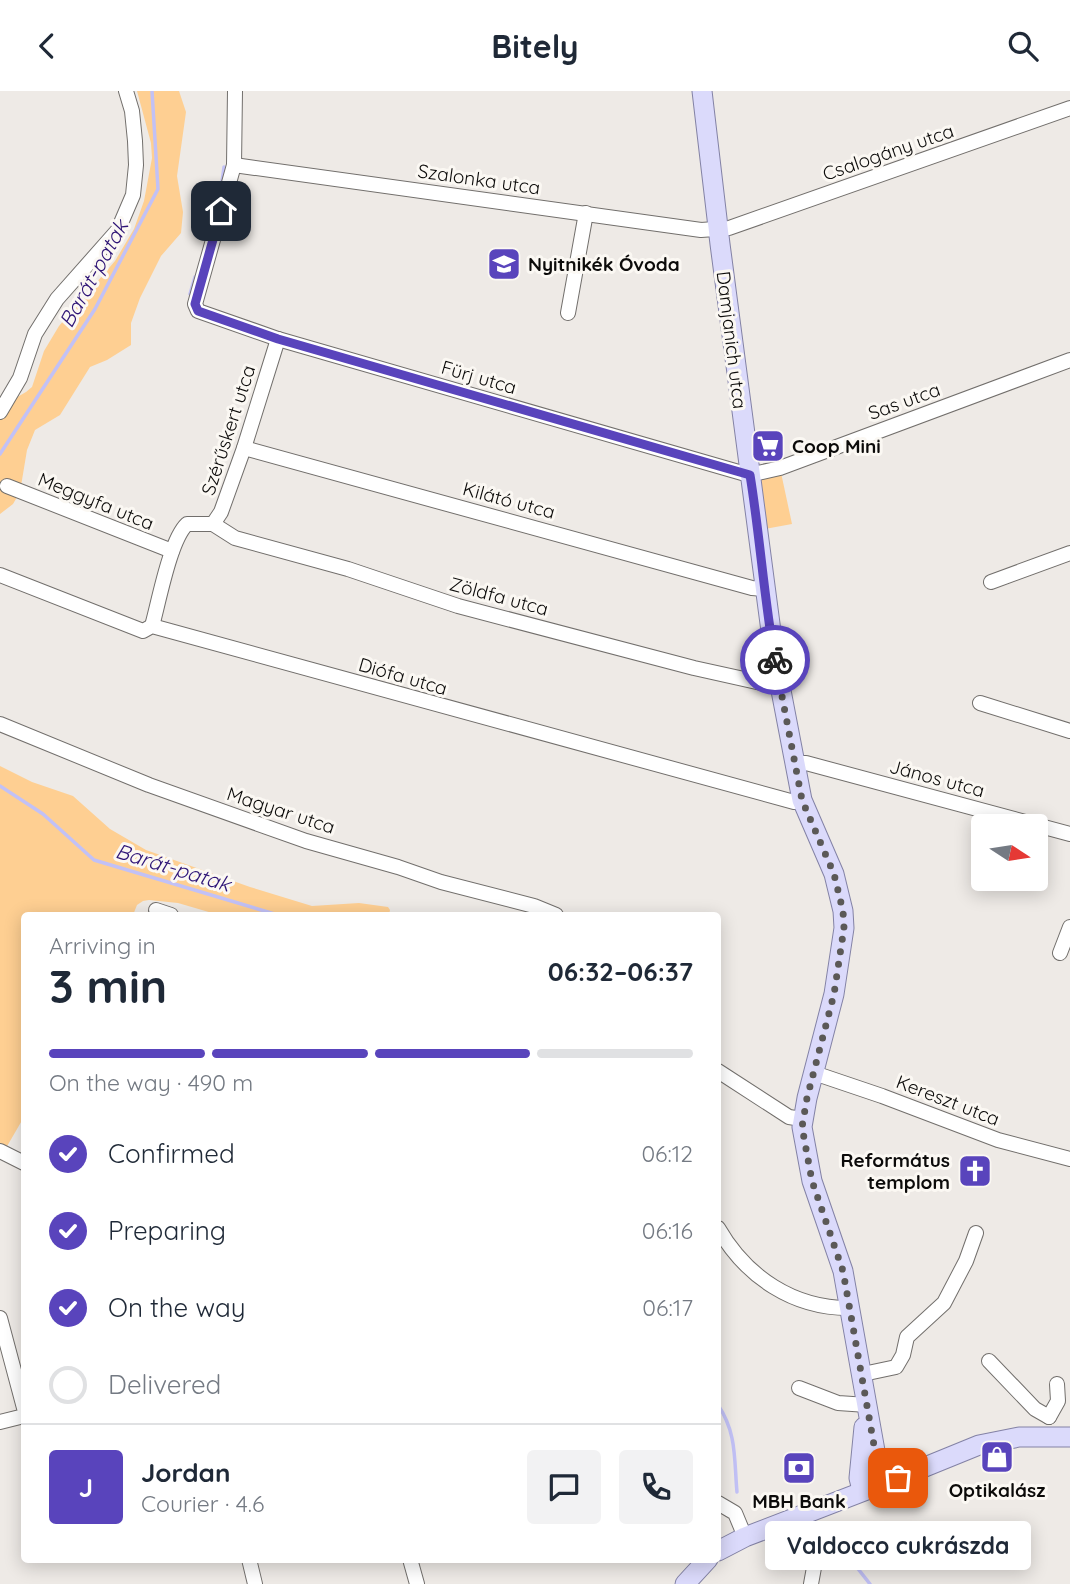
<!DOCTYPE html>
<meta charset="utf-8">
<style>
:root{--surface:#fff;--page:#f2f2f3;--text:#1f2937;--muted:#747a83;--line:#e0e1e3;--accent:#5944bc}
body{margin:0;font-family:Quicksand,sans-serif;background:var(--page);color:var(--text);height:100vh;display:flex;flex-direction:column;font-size:26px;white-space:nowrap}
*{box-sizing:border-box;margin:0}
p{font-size:23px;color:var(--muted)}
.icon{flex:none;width:38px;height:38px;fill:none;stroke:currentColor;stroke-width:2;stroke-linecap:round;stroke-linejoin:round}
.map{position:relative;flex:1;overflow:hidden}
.drawer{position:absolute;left:21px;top:821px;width:700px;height:651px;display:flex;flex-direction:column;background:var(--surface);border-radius:7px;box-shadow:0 4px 18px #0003}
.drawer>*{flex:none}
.needle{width:46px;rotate:102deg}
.controls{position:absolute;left:971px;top:723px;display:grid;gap:14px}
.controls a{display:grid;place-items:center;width:77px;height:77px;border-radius:7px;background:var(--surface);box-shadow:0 4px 18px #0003;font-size:35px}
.pin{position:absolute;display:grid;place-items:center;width:60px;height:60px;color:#fff;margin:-30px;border-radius:14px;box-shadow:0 4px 10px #0006}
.courier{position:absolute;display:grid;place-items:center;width:70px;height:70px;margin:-35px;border:5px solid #5944bc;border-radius:50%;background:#fff;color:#222;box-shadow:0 2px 9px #0007}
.bubble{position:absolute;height:49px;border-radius:7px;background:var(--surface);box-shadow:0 4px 18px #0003;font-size:23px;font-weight:700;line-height:49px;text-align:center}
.summary em{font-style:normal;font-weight:700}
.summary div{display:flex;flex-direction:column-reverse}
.summary{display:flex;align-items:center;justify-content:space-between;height:119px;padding:0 28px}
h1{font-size:46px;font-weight:700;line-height:52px}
.bar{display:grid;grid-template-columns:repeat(4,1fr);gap:10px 7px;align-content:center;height:84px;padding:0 28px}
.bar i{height:9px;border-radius:5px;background:var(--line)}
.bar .selected{background:var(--accent)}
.bar p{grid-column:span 4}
.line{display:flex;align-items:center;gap:18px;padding:0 28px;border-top:2px solid var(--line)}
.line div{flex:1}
.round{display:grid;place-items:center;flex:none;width:74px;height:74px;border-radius:7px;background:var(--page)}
ol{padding:0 28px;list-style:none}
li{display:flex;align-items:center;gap:21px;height:77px}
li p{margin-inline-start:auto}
li .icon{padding:7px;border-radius:50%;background:var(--accent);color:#fff;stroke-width:4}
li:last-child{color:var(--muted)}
li i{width:38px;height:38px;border:4px solid var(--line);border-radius:50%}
header{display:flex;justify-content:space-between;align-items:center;height:91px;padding:0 28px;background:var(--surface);font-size:32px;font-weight:700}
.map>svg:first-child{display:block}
</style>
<header><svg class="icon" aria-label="back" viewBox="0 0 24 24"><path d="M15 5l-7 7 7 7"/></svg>Bitely<svg class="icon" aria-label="search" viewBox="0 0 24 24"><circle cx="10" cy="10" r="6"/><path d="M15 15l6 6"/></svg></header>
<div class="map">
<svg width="1070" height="1493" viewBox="0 0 1070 1493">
<rect width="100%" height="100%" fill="#eeeae6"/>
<!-- green -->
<g fill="#fecf92">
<path d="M 137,0 L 179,0 L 186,21 L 177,85 L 183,121 L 181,142 L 161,165 L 140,207 L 131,232 L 131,254 L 107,269 L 90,276 L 60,324 L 35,339 L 27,359 L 20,401 L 13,413 L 0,423 L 0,316 L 26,301 L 32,296 L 44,260 L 59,235 L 115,170 L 134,138 L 144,110 L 152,67 L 151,52 Z"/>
<path d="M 780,377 L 792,433 L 759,439 L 749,384 Z"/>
<path d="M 0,675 L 32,691 L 73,705 L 110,738 L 146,759 L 250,796 L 312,815 L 359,812 L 388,816 L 390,819 L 389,824 L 219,824 L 178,812 L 149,809 L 143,810 L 137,814 L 133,824 L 24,824 L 24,1026 L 6,1057 L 0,1054 Z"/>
</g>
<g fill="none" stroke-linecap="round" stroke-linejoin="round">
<!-- stream -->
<g stroke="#c2c1f6" stroke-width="3.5">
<path d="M 222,91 L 224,76"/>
<path d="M 190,203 L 195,186"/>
<path d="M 0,363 L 95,218 L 158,98 L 152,0"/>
<path d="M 0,695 L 43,723 L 94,769 L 278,824"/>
<path d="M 718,1314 C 737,1342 734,1368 737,1401"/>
<path d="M 822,1432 L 870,1493"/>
</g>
<defs>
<g id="minor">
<path d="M 235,0 L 234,74 L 195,213 L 198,220 L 278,248 L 749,384 L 780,377 L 1070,269"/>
<path d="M 234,74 L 701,139 L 729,137 L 1070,17"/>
<path d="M 568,222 L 586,122"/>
<path d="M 0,321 L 20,287 L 35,243 L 57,208 L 118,139 L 133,104 L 136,74 L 135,50 L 132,20 L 126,0"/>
<path d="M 244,357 L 752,497 L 764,498"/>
<path d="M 7,395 L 172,460"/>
<path d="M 213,433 L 221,421 L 244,357 L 278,248"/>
<path d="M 0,484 L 143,540 L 152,535 L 794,711 L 802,709"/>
<path d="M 991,491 L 1070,462"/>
<path d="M 152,535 C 159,510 170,449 187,433 L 213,433 L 235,447 L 348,478 L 458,515 L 694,577 L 780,596"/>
<path d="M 980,612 L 1070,640"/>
<path d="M 0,633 L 149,694 L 306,750 L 398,776 L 441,791 L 534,815 L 556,824"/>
<path d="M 794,672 L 806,672 L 1070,743"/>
<path d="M 156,819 L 171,824"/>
<path d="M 1060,862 L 1070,836"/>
<path d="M 718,980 L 789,1026 L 802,1028"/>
<path d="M 814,982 L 882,1005 L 998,1049 L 1070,1068"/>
<path d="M 0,1060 L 24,1072"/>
<path d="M 718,1137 C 746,1186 794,1218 851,1217"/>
<path d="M 0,1227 L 24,1317"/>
<path d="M 989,1270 L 1035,1318 L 1049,1326"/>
<path d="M 863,1283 L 896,1276 L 903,1264 L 907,1246 L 944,1212 L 966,1170 L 976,1142"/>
<path d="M 799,1297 L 838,1312 L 867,1314"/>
<path d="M 1049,1326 L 1058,1310 L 1057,1293"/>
<path d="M 0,1331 L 24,1325"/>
<path d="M 718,1412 L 735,1422 L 745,1446"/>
<path d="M 798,1424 L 815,1471 L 811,1493"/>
<path d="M 249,1468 L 255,1493"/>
<path d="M 410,1468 L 417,1493"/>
</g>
<g id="major">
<path d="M 702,0 L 720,153 L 774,563 L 802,709 L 834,783 L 843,820 L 844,837 L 834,903 L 807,1007 L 802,1036 L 812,1090 L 843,1180 L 877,1371 L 889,1391"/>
<path d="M 862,1399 L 859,1387 L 864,1336"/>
<path d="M 718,1460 L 745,1446 L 898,1387 L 979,1354 L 1019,1346 L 1070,1346"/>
<path d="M 685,1493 L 708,1468"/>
</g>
</defs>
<!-- minor casing -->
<use href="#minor" stroke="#726f6c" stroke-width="16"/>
<!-- major casing -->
<use href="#major" stroke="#8382a5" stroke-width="21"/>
<!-- minor -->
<use href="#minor" stroke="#fff" stroke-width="14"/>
<!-- major -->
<use href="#major" stroke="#dbdafb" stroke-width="19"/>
</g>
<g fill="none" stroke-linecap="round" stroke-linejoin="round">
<!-- done -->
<path stroke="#5b5957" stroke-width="7" stroke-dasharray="0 12.6" d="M 775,569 L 802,709 L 834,783 L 843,820 L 844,837 L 834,903 L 807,1007 L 802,1036 L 812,1090 L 843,1180 L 877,1371 L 889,1391 L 898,1387"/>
<!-- route -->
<path stroke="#5944bc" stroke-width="9" d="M 221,120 L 195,213 L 198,220 L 278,248 L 750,384 C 760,445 764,508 775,569"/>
</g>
<!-- icons -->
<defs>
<symbol id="school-square" viewBox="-11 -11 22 22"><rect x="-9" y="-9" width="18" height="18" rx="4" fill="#5944bc" stroke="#fbf8f3"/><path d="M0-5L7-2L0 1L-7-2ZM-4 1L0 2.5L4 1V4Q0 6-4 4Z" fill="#fff"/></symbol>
<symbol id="supermarket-square" viewBox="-11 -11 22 22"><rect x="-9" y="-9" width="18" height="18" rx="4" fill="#5944bc" stroke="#fbf8f3"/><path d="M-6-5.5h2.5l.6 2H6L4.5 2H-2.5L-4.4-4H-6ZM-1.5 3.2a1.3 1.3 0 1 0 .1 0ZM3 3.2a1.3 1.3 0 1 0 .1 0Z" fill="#fff"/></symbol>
<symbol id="church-square" viewBox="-11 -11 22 22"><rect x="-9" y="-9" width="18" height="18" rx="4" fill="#5944bc" stroke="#fbf8f3"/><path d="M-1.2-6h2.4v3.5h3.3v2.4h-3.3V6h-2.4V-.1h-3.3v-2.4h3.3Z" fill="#fff"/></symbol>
<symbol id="shop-square" viewBox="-11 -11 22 22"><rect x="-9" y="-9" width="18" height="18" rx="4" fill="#5944bc" stroke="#fbf8f3"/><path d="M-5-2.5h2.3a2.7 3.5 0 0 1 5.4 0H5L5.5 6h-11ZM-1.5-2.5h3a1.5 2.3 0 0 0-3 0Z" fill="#fff"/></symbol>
<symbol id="bank-square" viewBox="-11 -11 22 22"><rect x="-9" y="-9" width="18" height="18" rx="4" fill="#5944bc" stroke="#fbf8f3"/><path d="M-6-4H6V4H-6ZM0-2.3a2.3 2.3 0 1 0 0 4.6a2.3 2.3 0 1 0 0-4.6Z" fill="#fff"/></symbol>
</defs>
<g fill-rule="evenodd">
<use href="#school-square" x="485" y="154" width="38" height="38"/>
<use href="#supermarket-square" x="749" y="336" width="38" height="38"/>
<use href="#church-square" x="956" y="1061" width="38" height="38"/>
<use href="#shop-square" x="978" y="1347" width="38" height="38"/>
<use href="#bank-square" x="780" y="1358" width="38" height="38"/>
</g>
<g text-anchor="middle" stroke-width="6" stroke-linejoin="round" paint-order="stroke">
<!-- street labels -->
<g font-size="19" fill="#0c0b0a" stroke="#fbf8f3">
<text transform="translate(888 61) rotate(-19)" y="7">Csalogány utca</text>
<text transform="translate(479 88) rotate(8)" y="7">Szalonka utca</text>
<text transform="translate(732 249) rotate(83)" y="7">Damjanich utca</text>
<text transform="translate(479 286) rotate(16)" y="7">Fürj utca</text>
<text transform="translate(904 310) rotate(-20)" y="7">Sas utca</text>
<text transform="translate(228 339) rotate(-72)" y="7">Szérűskert utca</text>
<text transform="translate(509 409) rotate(15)" y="7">Kilátó utca</text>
<text transform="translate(96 410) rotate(22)" y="7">Meggyfa utca</text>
<text transform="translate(499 505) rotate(15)" y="7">Zöldfa utca</text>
<text transform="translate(403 585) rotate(16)" y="7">Diófa utca</text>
<text transform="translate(937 687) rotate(15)" y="7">János utca</text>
<text transform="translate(281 719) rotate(18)" y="7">Magyar utca</text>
<text transform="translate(948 1009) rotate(21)" y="7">Kereszt utca</text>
</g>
<!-- poi labels -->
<g font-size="19" font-weight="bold" fill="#0c0b0a" stroke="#fbf8f3" text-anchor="start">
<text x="528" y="180">Nyitnikék Óvoda</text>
<text x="792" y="362">Coop Mini</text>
<text x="950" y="1076" text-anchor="end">Református<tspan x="950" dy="22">templom</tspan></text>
<text x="997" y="1406" text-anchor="middle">Optikalász</text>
<text x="799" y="1417" text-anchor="middle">MBH Bank</text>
</g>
<!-- water labels -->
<g font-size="21" font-style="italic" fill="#2e1476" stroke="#fbf8f3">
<text transform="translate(94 183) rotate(-61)" y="7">Barát-patak</text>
<text transform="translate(173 777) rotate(17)" y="7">Barát-patak</text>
</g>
</g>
</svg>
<div class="controls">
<a><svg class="needle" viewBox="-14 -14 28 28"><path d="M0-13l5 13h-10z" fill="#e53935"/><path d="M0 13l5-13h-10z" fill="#747a83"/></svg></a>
</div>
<div class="pin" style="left:898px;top:1387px;background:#ea580c"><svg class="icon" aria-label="bag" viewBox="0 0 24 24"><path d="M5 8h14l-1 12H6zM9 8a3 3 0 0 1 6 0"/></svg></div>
<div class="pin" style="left:221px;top:120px;background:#1f2937"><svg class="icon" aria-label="home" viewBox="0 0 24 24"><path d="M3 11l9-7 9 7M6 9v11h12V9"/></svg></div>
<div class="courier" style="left:775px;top:569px"><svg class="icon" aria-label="bike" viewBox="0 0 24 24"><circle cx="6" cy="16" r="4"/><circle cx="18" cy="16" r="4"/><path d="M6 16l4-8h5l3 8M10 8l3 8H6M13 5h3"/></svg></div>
<div class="bubble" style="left:765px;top:1430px;width:266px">Valdocco cukrászda</div>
<section class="drawer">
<div class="summary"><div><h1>3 min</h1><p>Arriving in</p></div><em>06:32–06:37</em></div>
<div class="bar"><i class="selected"></i><i class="selected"></i><i class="selected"></i><i></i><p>On the way · 490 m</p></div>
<ol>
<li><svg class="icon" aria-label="check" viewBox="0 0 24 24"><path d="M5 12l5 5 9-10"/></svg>Confirmed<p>06:12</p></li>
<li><svg class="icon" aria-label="check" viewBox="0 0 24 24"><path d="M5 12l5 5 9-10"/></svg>Preparing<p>06:16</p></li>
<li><svg class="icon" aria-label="check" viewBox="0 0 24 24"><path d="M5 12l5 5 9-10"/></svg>On the way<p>06:17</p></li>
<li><i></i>Delivered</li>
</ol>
<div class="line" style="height:126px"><b class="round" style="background:var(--accent);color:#fff">J</b><div><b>Jordan</b><p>Courier · 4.6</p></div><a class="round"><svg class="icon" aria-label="chat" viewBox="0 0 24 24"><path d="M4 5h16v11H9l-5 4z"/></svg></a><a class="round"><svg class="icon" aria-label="phone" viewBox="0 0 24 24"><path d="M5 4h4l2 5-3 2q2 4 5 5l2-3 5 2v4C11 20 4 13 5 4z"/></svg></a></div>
</section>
</div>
